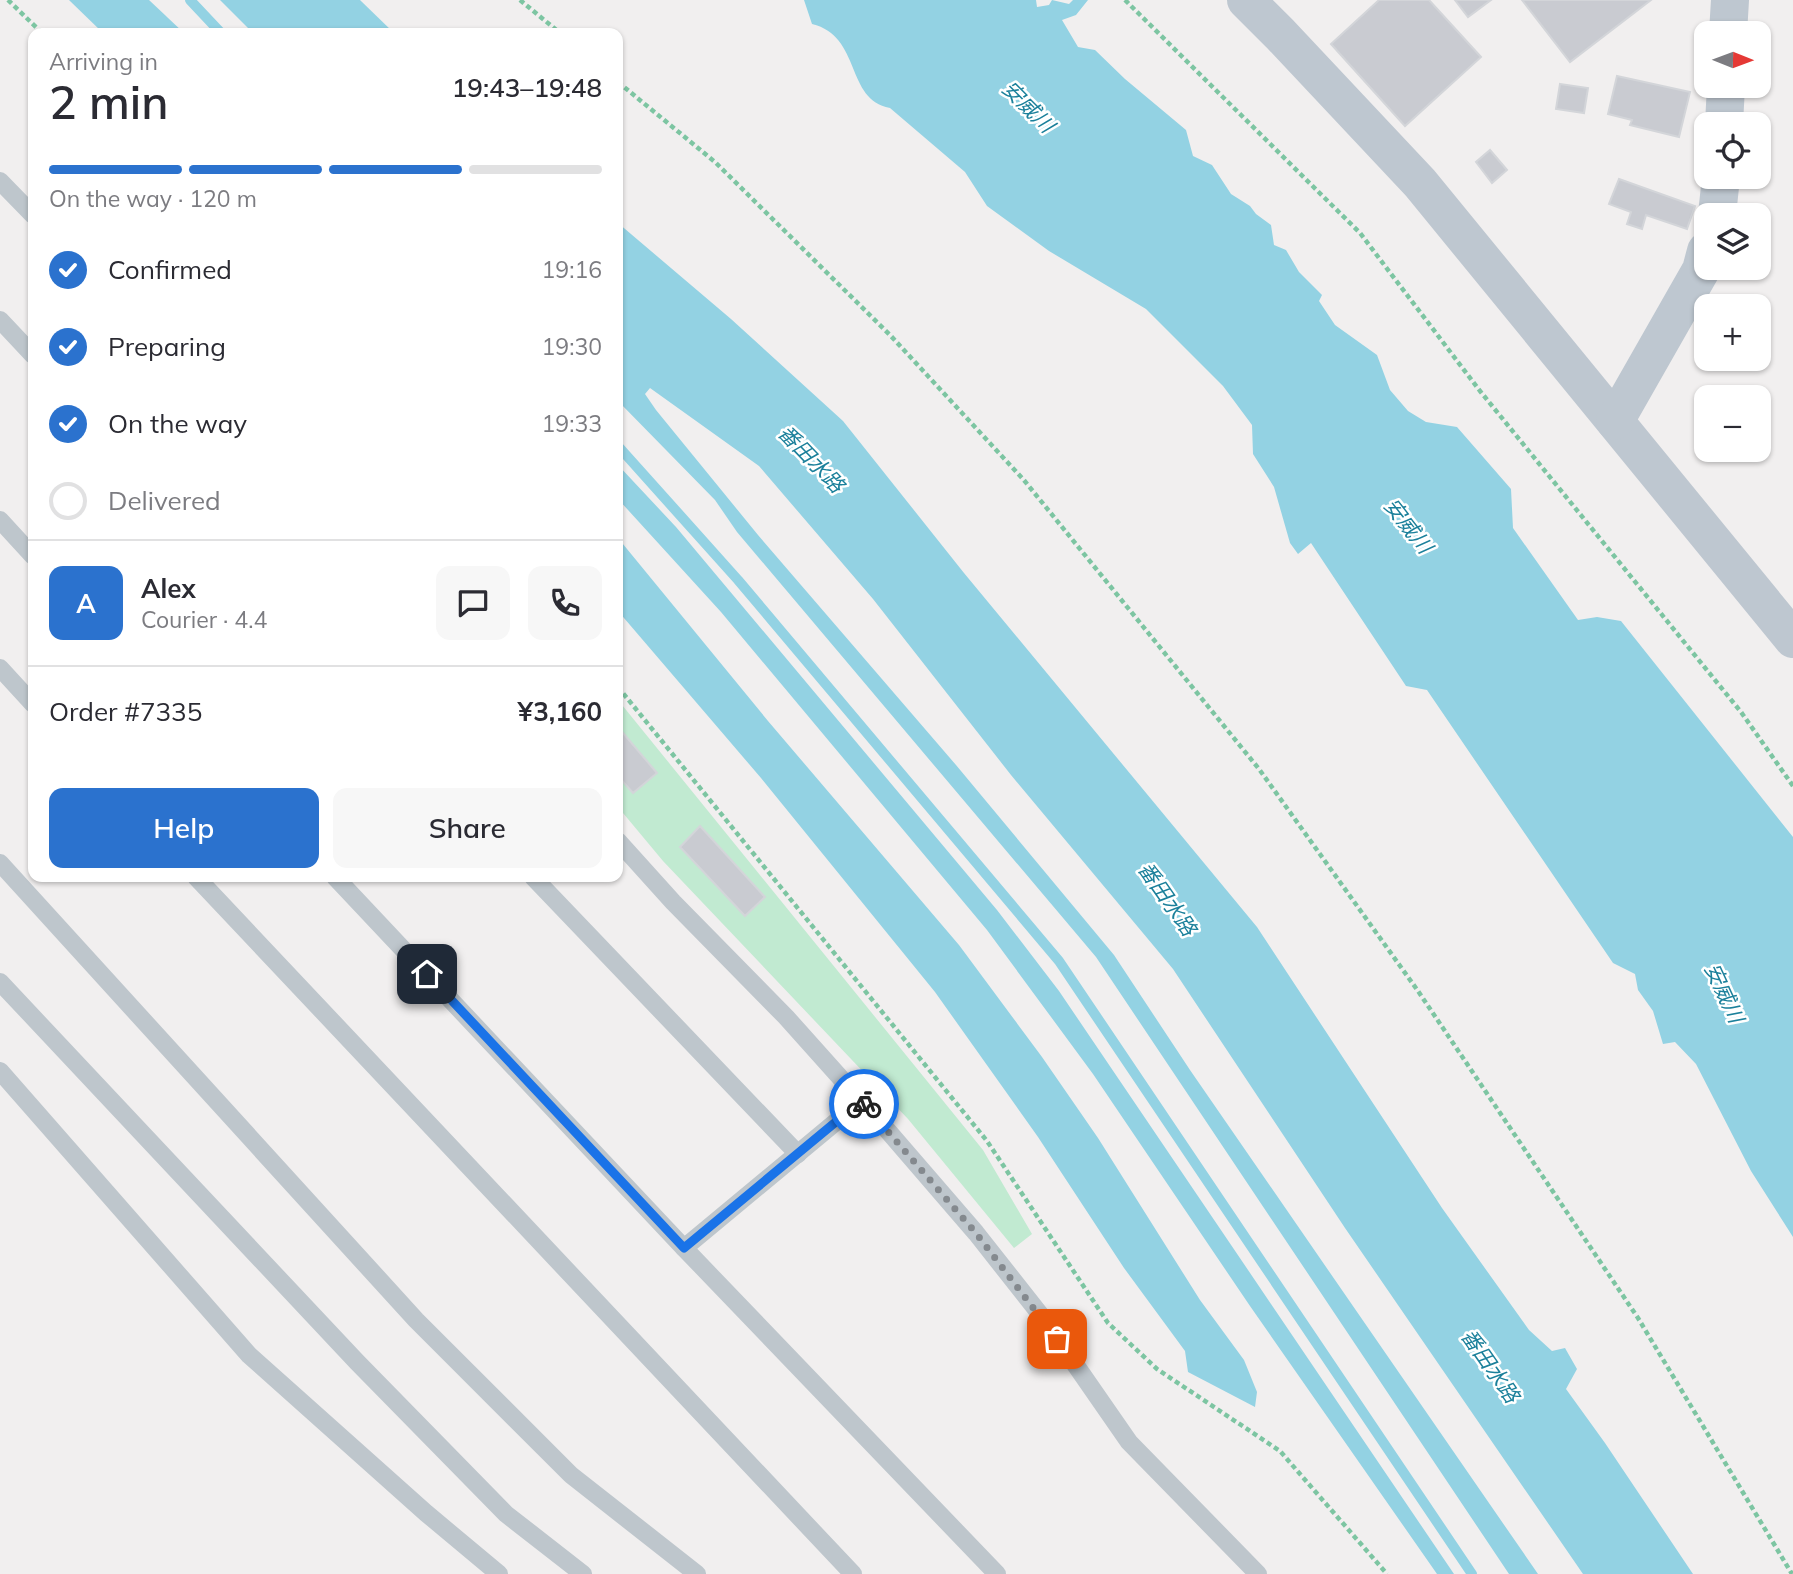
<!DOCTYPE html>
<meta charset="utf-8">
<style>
:root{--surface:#fff;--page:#f7f7f7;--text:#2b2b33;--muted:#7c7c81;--line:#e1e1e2;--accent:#2b72ce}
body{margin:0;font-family:Mulish,"Noto Sans JP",sans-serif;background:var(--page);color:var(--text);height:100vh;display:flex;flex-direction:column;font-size:26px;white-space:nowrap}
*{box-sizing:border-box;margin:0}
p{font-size:23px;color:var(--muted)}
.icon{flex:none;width:38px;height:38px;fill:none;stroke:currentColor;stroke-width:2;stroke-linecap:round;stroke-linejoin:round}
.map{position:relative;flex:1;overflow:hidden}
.drawer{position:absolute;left:28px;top:28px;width:595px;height:854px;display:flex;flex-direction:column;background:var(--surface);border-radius:14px;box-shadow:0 2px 5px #0004}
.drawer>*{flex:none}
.needle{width:46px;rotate:91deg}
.buttons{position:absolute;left:1694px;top:21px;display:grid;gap:14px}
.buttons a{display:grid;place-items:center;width:77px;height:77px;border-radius:14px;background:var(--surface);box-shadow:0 2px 5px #0004;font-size:35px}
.pin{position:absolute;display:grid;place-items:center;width:60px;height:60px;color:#fff;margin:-30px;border-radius:14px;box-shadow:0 4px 10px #0006}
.courier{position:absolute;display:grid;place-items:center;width:70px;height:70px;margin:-35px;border:5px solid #1a73e8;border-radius:50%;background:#fff;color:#222;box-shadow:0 2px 9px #0007}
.head em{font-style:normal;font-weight:600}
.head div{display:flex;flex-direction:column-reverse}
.head{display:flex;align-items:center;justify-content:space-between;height:119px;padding:0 21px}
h1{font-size:46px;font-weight:600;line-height:52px}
.bar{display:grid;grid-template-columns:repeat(4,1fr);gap:10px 7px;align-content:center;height:84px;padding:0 21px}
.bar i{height:9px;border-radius:5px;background:var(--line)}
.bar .active{background:var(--accent)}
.bar p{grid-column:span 4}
.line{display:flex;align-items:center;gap:18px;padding:0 21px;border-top:2px solid var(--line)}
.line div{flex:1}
.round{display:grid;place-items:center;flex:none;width:74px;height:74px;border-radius:14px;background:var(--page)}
ol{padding:0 21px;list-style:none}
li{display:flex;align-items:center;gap:21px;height:77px}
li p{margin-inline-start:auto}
li .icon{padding:7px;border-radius:50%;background:var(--accent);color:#fff;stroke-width:4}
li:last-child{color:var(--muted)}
li i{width:38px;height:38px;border:4px solid var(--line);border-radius:50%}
.action{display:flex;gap:14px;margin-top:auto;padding:14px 21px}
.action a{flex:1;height:80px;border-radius:14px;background:var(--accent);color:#fff;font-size:28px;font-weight:600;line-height:80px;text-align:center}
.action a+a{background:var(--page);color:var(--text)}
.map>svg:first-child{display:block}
</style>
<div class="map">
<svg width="1793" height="1574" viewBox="0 0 1793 1574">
<rect width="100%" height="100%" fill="#f1efef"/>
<!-- green -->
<path fill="#c1ead1" d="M 618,700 L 983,1150 L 1032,1234 L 1014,1248 L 908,1119 L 663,861 L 618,807 Z"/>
<!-- water -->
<g fill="#93d2e3">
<path d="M 69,0 L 149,0 L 184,33 L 103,33 Z"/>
<path d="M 220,0 L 360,0 L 394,33 L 253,33 Z"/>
<path d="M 804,0 L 1036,0 L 1037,7 L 1049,5 L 1052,0 L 1069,4 L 1073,0 L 1088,0 L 1076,15 L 1062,20 L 1078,47 L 1095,50 L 1125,79 L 1186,130 L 1193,156 L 1212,165 L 1231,194 L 1250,206 L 1256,214 L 1271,225 L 1274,245 L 1286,250 L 1299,272 L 1322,295 L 1319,301 L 1335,325 L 1377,355 L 1390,390 L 1408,411 L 1426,422 L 1457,427 L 1511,489 L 1513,528 L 1578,620 L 1597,617 L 1621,621 L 1793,837 L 1793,1237 L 1751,1171 L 1696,1064 L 1675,1042 L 1663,1044 L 1653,1011 L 1638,990 L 1635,974 L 1613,963 L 1427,690 L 1406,686 L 1311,543 L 1298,554 L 1290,543 L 1274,487 L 1253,454 L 1252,425 L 1223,386 L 1146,309 L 1049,251 L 987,206 L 965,172 L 890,108 C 845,100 862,36 812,24 Z"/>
<path d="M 618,223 L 731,319 L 843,421 L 964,573 L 1257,927 L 1442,1208 L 1529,1330 L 1552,1351 L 1565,1348 L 1577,1369 L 1566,1389 L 1605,1443 L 1693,1574 L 1583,1574 L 1345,1228 L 1173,969 L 1011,775 L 873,599 L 759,466 L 650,388 L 645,394 L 656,410 L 758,535 L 956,765 L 1114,955 L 1190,1070 L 1538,1574 L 1509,1574 L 1096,957 L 737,532 L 715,500 L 618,401 Z"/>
<path d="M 618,465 L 676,527 L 997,910 L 1059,991 L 1454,1574 L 1437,1574 L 1250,1306 L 1093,1074 L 987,930 L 721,612 L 618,499 Z"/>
<path d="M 618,538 L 768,721 L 959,945 L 1042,1057 L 1098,1138 L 1200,1300 L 1244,1360 L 1257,1392 L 1255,1407 L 1188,1372 L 1185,1351 L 1124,1268 L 1038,1137 L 935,992 L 761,778 L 618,611 Z"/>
</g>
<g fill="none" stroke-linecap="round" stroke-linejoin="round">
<!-- stream -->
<g stroke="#93d2e3" stroke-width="10">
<path d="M 190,0 L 221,33"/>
<path d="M 618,446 L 738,580 L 1059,961 L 1472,1574"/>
</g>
</g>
<!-- building -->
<g fill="#c9cbd1" stroke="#d3d5d9" stroke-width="2">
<path d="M 1379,0 L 1429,0 L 1481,57 L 1405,126 L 1331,44 Z"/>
<path d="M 1455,0 L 1491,0 L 1468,17 Z"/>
<path d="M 1522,0 L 1651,0 L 1570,62 Z"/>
<path d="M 1617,76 L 1690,92 L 1679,137 L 1630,125 L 1632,120 L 1608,114 Z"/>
<path d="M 1560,84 L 1588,88 L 1584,113 L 1556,109 Z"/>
<path d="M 1490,150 L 1507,170 L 1492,183 L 1476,162 Z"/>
<path d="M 1619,179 L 1695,206 L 1687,229 L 1646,215 L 1642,229 L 1627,224 L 1631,212 L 1609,204 Z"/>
<path d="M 618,727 L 657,773 L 633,793 L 618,776 Z"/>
<path d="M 700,826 L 765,897 L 745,916 L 680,847 Z"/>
</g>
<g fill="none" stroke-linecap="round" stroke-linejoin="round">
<!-- path -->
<g stroke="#7dc5a2" stroke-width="4.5" stroke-dasharray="5 3.5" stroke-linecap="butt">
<path d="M 8,0 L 42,33"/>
<path d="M 520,0 L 560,33"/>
<path d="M 1125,0 L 1360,233 L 1480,391 L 1741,712 L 1793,786"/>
<path d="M 618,82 L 715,162 L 890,335 L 1023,479 L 1259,769 L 1418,991 L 1638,1318 L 1792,1574"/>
<path d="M 618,687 L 987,1141 L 1108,1323 L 1157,1369 L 1280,1451 L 1387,1574"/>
</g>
<!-- lane -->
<g stroke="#bec6cc" stroke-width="18">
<path d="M 0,181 L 33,215"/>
<path d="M 0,320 L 33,355"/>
<path d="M 0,520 L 33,556"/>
<path d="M 0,668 L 33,704"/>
<path d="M 618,841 L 673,902 L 786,1017 L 888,1131 L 976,1233 L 1043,1318 L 1129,1442 L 1258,1574"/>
<path d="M 0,863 L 416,1320 L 571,1475 L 697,1574"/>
<path d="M 196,877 L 853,1574"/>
<path d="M 335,877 L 684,1248 L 997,1574"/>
<path d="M 533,877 L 798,1154"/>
<path d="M 0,982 L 357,1362 L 506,1514 L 583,1574"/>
<path d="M 0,1071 L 249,1355 L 426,1513 L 499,1574"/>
<path d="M 684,1248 L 861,1101"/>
</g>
<!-- secondary -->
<g stroke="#bec7d0" stroke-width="38">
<path d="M 1246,0 L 1280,34 L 1420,183 L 1793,639"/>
<path d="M 1728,33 L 1730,0"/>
<path d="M 1724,124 L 1726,86"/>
<path d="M 1717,215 L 1721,177"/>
<path d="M 1615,421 L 1701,270 L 1706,251"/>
</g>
</g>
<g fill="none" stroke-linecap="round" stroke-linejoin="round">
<!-- done -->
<path stroke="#84898e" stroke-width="7" stroke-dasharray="0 12.6" d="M 864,1104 L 976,1233 L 1057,1339"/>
<!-- route -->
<path stroke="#1a73e8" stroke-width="9" d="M 427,974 L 684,1248 L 861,1101 L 864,1104"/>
</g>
<g text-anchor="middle" stroke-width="5" stroke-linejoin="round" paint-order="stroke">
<!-- water labels -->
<g font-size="21" font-style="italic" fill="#1b809b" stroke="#fff">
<text transform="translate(1028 107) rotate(45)" y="7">安威川</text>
<text transform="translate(811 459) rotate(46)" y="7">番田水路</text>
<text transform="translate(1408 526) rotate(52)" y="7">安威川</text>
<text transform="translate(1167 899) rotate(55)" y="7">番田水路</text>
<text transform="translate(1724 993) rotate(65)" y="7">安威川</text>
<text transform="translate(1490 1366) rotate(55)" y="7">番田水路</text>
</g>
</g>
</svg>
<div class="buttons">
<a><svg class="needle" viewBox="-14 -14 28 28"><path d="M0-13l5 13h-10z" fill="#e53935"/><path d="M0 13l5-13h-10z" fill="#7c7c81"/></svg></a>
<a><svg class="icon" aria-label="locate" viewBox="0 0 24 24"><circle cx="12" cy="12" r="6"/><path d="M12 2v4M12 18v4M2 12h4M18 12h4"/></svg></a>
<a><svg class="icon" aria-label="layers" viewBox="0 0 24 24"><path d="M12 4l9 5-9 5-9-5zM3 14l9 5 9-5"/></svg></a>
<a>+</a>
<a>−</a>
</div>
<div class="pin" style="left:1057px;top:1339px;background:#ea580c"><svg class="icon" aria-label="bag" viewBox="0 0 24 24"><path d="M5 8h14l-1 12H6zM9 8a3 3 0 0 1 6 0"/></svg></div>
<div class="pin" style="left:427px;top:974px;background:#1f2937"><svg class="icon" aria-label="home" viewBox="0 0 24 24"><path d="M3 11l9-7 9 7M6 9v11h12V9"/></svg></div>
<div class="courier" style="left:864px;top:1104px"><svg class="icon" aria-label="bike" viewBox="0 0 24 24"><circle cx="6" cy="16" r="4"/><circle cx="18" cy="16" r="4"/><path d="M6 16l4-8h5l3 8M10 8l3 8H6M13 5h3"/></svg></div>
<section class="drawer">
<div class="head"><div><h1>2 min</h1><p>Arriving in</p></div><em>19:43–19:48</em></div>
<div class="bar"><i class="active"></i><i class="active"></i><i class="active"></i><i></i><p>On the way · 120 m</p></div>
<ol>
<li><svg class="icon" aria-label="check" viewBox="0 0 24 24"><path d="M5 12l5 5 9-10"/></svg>Confirmed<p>19:16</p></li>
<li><svg class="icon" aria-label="check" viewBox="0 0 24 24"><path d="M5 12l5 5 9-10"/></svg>Preparing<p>19:30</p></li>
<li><svg class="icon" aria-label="check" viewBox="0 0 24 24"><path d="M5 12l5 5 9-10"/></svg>On the way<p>19:33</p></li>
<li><i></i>Delivered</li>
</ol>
<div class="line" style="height:126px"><b class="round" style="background:var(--accent);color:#fff">A</b><div><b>Alex</b><p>Courier · 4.4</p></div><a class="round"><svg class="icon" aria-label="chat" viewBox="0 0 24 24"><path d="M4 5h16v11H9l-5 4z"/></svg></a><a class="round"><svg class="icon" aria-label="phone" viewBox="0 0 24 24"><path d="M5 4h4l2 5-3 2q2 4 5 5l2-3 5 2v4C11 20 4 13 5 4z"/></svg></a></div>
<div class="line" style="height:91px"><div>Order #7335</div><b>¥3,160</b></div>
<div class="action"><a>Help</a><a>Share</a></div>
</section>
</div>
